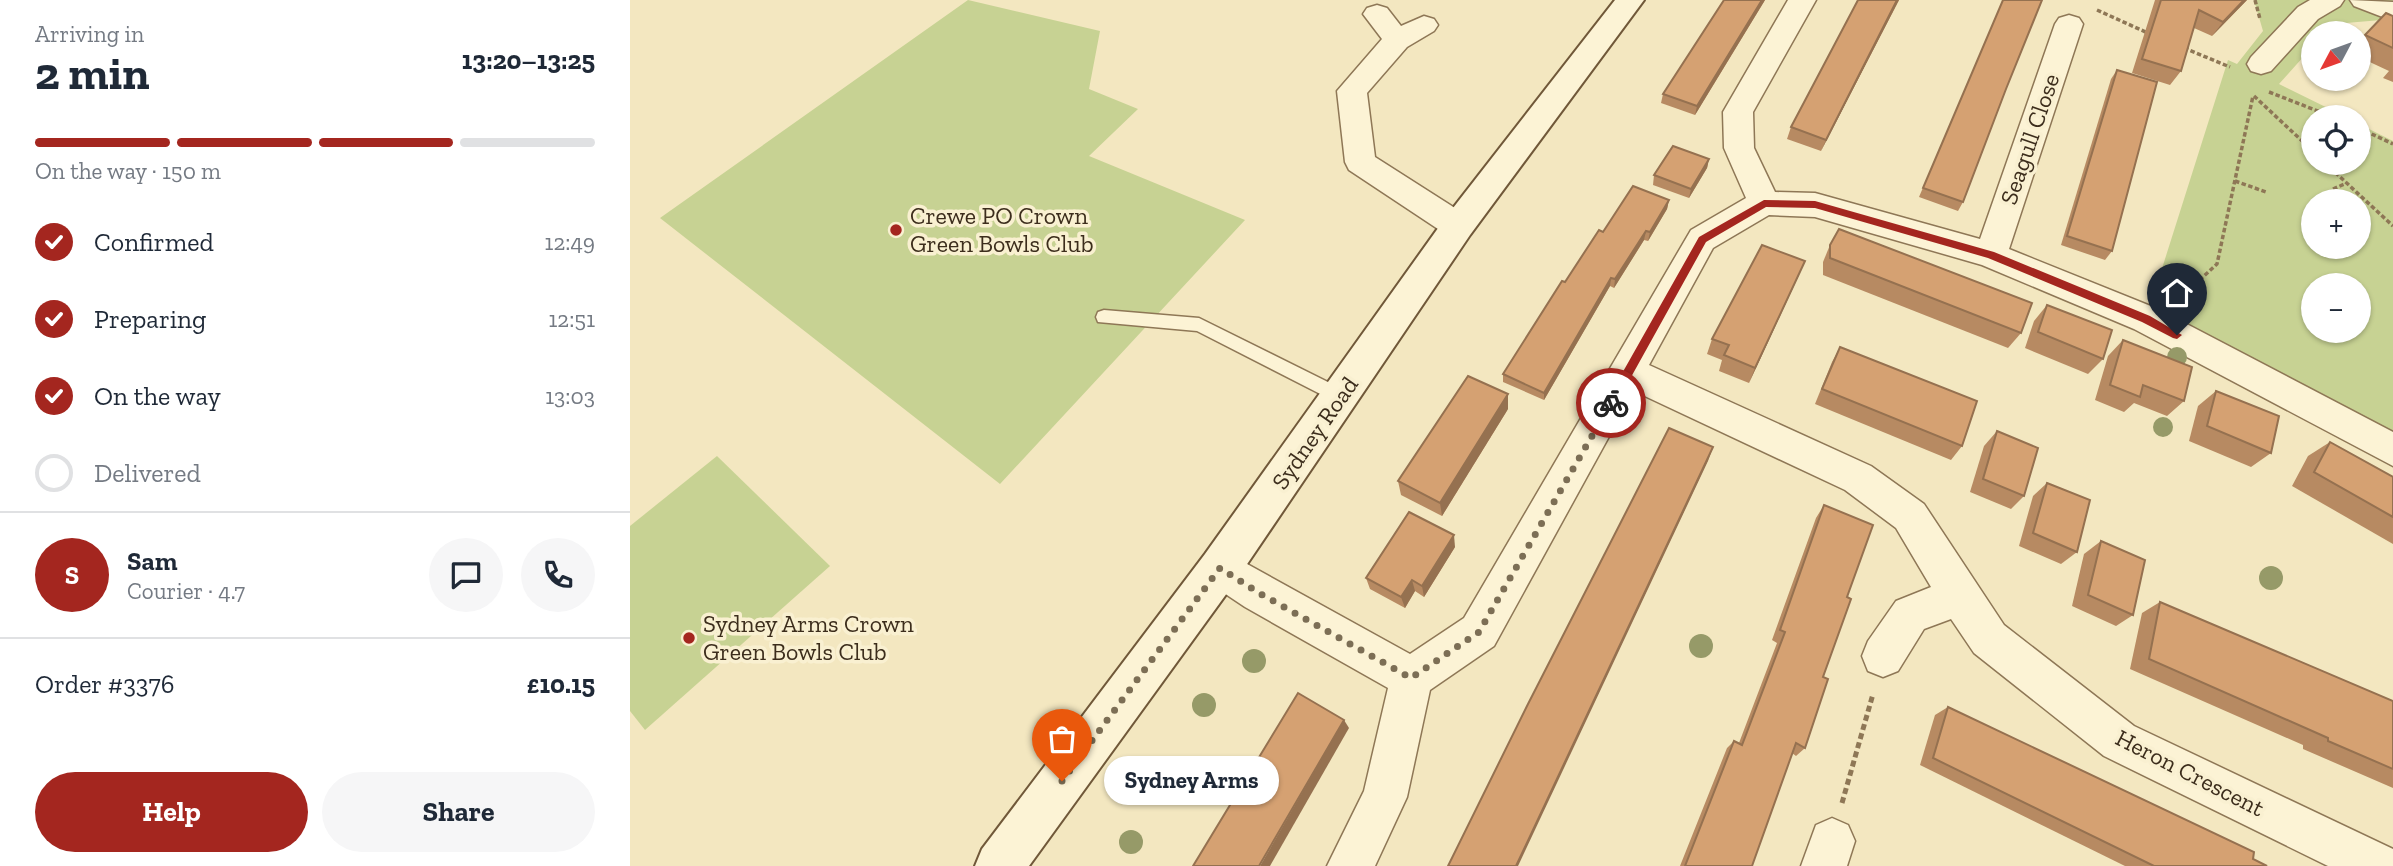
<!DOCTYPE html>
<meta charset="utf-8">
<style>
:root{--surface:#fff;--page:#f6f6f7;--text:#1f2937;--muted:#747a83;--line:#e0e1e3;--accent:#a4261f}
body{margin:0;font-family:"Zilla Slab",serif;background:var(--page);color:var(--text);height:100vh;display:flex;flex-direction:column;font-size:26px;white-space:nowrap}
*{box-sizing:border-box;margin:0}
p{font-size:23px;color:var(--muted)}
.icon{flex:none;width:38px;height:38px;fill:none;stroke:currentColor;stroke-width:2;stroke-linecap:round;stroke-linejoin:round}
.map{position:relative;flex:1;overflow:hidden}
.details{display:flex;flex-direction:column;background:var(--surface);width:630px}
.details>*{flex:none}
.needle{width:46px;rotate:229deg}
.fabs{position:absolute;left:1671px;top:21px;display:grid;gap:14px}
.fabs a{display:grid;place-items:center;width:70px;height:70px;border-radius:50%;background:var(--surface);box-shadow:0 2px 5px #0004;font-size:35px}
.pin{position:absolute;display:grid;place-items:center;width:60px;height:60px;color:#fff;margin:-72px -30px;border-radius:50% 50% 50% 0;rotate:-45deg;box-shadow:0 0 7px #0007}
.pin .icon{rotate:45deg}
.courier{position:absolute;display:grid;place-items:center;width:70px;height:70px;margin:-35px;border:5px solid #a4261f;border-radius:50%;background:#fff;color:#222;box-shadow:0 2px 9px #0007}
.bubble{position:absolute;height:49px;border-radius:24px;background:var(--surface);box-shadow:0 2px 5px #0004;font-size:23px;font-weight:700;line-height:49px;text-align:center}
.overview em{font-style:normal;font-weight:700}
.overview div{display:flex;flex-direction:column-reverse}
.overview{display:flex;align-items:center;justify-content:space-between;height:119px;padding:0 35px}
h1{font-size:46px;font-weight:700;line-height:52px}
.bar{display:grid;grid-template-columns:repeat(4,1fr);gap:10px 7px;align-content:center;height:84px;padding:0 35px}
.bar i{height:9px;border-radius:5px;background:var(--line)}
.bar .current{background:var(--accent)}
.bar p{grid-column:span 4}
.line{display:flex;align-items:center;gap:18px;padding:0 35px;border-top:2px solid var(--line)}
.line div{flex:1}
.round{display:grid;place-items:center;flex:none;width:74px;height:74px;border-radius:37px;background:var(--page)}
ol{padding:0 35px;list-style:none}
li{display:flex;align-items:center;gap:21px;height:77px}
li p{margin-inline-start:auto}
li .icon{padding:7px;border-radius:50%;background:var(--accent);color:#fff;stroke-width:4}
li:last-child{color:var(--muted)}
li i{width:38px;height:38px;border:4px solid var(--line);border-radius:50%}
.button{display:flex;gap:14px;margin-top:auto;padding:14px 35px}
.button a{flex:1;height:80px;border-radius:42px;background:var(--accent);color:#fff;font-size:28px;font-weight:700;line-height:80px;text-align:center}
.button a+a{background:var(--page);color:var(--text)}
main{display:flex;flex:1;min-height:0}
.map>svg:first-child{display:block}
</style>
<main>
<section class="details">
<div class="overview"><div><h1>2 min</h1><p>Arriving in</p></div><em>13:20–13:25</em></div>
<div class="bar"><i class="current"></i><i class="current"></i><i class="current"></i><i></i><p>On the way · 150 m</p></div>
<ol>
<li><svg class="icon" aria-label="check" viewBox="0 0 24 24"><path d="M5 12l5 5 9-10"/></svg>Confirmed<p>12:49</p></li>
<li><svg class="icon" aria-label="check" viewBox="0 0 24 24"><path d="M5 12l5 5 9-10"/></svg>Preparing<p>12:51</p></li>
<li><svg class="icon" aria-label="check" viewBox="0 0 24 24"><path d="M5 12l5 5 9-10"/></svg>On the way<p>13:03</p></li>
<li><i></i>Delivered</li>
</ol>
<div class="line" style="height:126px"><b class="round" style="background:var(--accent);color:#fff">S</b><div><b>Sam</b><p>Courier · 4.7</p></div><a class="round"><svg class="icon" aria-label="chat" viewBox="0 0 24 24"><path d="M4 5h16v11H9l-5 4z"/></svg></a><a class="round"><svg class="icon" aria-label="phone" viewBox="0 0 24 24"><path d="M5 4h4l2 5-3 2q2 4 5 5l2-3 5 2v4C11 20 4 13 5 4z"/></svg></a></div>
<div class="line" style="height:91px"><div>Order #3376</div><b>£10.15</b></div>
<div class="button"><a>Help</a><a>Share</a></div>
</section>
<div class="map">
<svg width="1763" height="866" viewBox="0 0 1763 866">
<rect width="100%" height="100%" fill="#f3e7c0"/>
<!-- green -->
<g fill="#c7d293" fill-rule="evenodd">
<path d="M 338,0 L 470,31 L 459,89 L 508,109 L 459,156 L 615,220 L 370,484 L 30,218 Z"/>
<path d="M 1624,0 L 1763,0 L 1763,19 L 1704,24 L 1695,33 L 1684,33 L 1683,46 L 1649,84 L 1716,117 L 1684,117 L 1684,163 L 1729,163 L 1729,124 L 1763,141 L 1763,450 L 1516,319 L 1598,60 L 1607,64 L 1633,31 ZM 1684,201 L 1729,201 L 1729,247 L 1684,247 ZM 1684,285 L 1729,285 L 1729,331 L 1684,331 Z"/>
<path d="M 87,456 L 200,566 L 15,730 L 0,711 L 0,526 Z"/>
</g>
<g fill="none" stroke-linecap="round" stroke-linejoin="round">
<defs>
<path id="lane" d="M 474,310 L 569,318 L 716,391 L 719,396 L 716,401 L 710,403 L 704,401 L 567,331 L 468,322 L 466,317 L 468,312 Z"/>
<g id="street">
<path d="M 1158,0 L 1186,0 L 1123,112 L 1124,148 L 1145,192 L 1185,193 L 1350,239 L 1425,24 L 1429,18 L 1439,15 L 1449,18 L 1453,24 L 1379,249 L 1528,309 L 1763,432 L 1763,466 L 1504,329 L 1352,265 L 1185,217 L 1139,215 L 1083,248 L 1019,365 L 1241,466 L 1294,504 L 1374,625 L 1504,726 L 1763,849 L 1763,866 L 1698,866 L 1474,756 L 1344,653 L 1321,619 L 1294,629 L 1268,671 L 1253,677 L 1238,671 L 1232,656 L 1238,641 L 1266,601 L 1301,587 L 1266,528 L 1215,490 L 1004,391 L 864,646 L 800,690 L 777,797 L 745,866 L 697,866 L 734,791 L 758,688 L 615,607 L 576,581 L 570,568 L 576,555 L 590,549 L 780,654 L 834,618 L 1061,230 L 1116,198 L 1094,148 L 1093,112 Z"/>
<path d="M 1680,0 L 1714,0 L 1710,6 L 1688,19 L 1641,71 L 1631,74 L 1621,71 L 1617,64 L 1621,57 L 1668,7 Z"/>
<path d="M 1720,0 L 1763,2 L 1763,21 L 1724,6 Z"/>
<path d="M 747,5 L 757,8 L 771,26 L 794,16 L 804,19 L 808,25 L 804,31 L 777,47 L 737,93 L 745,157 L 839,217 L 844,226 L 839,235 L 828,238 L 817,235 L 719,170 L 715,162 L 707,91 L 752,39 L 733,14 L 737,8 Z"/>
<path d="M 1202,818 L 1218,825 L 1225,841 L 1217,866 L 1171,866 L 1186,825 Z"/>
</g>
<path id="secondary" d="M 985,0 L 1014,0 L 840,235 L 605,582 L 399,866 L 345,866 L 352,849 L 575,554 L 816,217 Z"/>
</defs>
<!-- lane casing -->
<use href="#lane" stroke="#8e7756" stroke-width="3"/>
<!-- street casing -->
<use href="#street" stroke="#8e7756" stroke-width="3"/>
<!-- secondary casing -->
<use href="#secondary" stroke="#705839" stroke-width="4"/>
<!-- path-far1 -->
<g stroke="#8e7756" stroke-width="3.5" stroke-dasharray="4.5 2.5" stroke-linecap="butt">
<path d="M 1625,0 L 1630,19"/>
<path d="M 1467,10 L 1520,34"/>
<path d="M 1554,48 L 1600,67"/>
<path d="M 1639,92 L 1703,117"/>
<path d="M 1624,96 L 1684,152"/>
<path d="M 1729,128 L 1763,144"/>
<path d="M 1695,163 L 1763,226"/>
<path d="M 1605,181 L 1636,192"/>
<path d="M 1703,189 L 1717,183"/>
<path d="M 1549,299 L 1587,264 L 1623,96"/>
</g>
<!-- path -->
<path stroke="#8e7756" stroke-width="5" stroke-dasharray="6 3.5" stroke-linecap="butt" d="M 1212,803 L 1243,694"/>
<!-- lane -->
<use href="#lane" fill="#fcf3d5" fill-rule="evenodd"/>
<!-- street -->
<use href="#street" fill="#fcf3d5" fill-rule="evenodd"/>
<!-- secondary -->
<use href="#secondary" fill="#fcf3d5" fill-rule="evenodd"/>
</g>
<!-- trees -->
<g fill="#969a68">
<circle cx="1547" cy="357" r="10"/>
<circle cx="1533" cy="427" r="10"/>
<circle cx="1641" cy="578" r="12"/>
<circle cx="1071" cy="646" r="12"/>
<circle cx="624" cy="661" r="12"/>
<circle cx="574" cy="705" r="12"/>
<circle cx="501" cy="842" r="12"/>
</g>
<!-- wall -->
<g fill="#b78a62">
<path d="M 1094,0 L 1135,0 L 1065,115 L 1031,103 L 1033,94 Z"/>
<path d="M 1228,0 L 1269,0 L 1191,151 L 1157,139 L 1161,127 Z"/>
<path d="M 1373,0 L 1412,0 L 1376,89 L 1333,202 L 1328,211 L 1289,197 Z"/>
<path d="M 1525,0 L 1617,0 L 1582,36 L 1564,28 L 1551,71 L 1540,85 L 1502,73 Z"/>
<path d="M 1756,13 L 1763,16 L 1763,82 L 1753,78 L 1759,71 L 1729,57 L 1729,42 Z"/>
<path d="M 1487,70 L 1482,251 L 1475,260 L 1431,245 L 1481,79 Z"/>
<path d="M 1079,159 L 1077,168 L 1059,198 L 1023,185 L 1024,175 Z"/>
<path d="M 1039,200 L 1037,209 L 1018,241 L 1014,240 L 984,288 L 980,286 L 914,400 L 873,382 L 873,374 L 935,282 L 973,232 Z"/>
<path d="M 1200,245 L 1391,333 L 1378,348 L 1193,275 L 1193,262 Z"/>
<path d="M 1168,277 L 1119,383 L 1089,371 L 1092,360 L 1077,354 L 1082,339 Z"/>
<path d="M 1417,305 L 1473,359 L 1458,374 L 1395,348 L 1404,321 Z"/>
<path d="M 1493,340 L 1554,401 L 1537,416 L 1504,403 L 1494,412 L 1465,400 L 1478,356 Z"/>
<path d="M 1210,347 L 1332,446 L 1321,460 L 1185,404 L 1202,362 Z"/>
<path d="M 1586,391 L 1641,453 L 1621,467 L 1559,441 L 1568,406 Z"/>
<path d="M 878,409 L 812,516 L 771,495 L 768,481 Z"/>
<path d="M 1367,431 L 1394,496 L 1381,509 L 1340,492 L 1354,446 Z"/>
<path d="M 1700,442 L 1763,477 L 1763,544 L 1662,486 L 1678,456 Z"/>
<path d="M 1417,483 L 1447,552 L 1431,564 L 1389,546 L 1403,496 Z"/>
<path d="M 1194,505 L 1217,597 L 1193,677 L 1175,748 L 1166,756 L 1162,753 L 1122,866 L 1050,866 L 1097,748 L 1104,741 L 1109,743 L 1147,643 L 1142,640 L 1186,518 Z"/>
<path d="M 1471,541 L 1503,615 L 1486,626 L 1442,606 L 1454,554 Z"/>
<path d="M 825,547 L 794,597 L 785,591 L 775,608 L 740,589 L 736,578 Z"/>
<path d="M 1530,602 L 1763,701 L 1763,788 L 1673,749 L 1673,745 L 1500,669 L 1512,613 Z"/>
<path d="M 1318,707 L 1623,859 L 1637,866 L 1495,866 L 1290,765 L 1305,715 Z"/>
</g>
<!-- shaded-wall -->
<g fill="#957150">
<path d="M 1132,0 L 1135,0 L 1065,115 L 1067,106 Z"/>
<path d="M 1267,0 L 1269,0 L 1191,151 L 1196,140 Z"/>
<path d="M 1614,0 L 1617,0 L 1582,36 L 1593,22 Z"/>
<path d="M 1079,159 L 1077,168 L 1059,198 L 1061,189 Z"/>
<path d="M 1039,200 L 1037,209 L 1018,241 L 1020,232 Z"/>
<path d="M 1016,231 L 1014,240 L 984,288 L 985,279 Z"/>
<path d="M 1175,261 L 1168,277 L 1119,383 L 1125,368 Z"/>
<path d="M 981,278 L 980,286 L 914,400 L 914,393 Z"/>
<path d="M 878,394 L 878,409 L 812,516 L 810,503 Z"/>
<path d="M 1083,447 L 1078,461 L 888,866 L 886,866 Z"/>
<path d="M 824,535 L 825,547 L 794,597 L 792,586 Z"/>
<path d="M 782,580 L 785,591 L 775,608 L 771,597 Z"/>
<path d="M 714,720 L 719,728 L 640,866 L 630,866 Z"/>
</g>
<!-- building -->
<g fill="#d5a172" stroke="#957150" stroke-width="2">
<path d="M 1094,0 L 1132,0 L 1067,106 L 1033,94 Z"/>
<path d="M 1228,0 L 1267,0 L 1196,140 L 1161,127 Z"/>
<path d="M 1373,0 L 1412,0 L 1376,89 L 1333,202 L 1293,188 Z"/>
<path d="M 1531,0 L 1614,0 L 1593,22 L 1569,10 L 1551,71 L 1512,59 Z"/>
<path d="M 1756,13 L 1763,16 L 1763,48 L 1735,35 Z"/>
<path d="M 1487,70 L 1527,82 L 1482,251 L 1437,236 Z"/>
<path d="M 1043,146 L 1079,159 L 1061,189 L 1024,175 Z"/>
<path d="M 1003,186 L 1039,200 L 1020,232 L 1016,231 L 985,279 L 981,278 L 914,393 L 873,374 L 932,281 L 935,282 L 969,230 L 973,232 Z"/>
<path d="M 1209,229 L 1402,303 L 1391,333 L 1200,258 L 1200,245 Z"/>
<path d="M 1132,245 L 1175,261 L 1125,368 L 1094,355 L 1099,345 L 1082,339 Z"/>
<path d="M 1417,305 L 1482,330 L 1473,359 L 1408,332 Z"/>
<path d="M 1493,340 L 1562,367 L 1554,401 L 1513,385 L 1510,397 L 1480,385 Z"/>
<path d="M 1210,347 L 1347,401 L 1332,446 L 1192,389 Z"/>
<path d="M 838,376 L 878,394 L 810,503 L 768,481 Z"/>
<path d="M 1586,391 L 1649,416 L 1641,453 L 1577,426 Z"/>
<path d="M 1039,428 L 1083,447 L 886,866 L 818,866 L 898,704 Z"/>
<path d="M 1367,431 L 1408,448 L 1394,496 L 1353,479 Z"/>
<path d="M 1700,442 L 1763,477 L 1763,517 L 1684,472 Z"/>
<path d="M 1417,483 L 1460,500 L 1447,552 L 1403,533 Z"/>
<path d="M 1194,505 L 1243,525 L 1217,597 L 1221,599 L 1193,677 L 1198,679 L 1175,748 L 1166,743 L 1122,866 L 1055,866 L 1104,741 L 1112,745 L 1155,632 L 1150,630 Z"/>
<path d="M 779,512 L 824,535 L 792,586 L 782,580 L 771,597 L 736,578 Z"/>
<path d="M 1471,541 L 1515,560 L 1503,615 L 1458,595 Z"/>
<path d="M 1530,602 L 1763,701 L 1763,769 L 1698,741 L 1698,738 L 1519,659 Z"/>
<path d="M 668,693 L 714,720 L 629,866 L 563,866 Z"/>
<path d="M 1318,707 L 1624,852 L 1623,859 L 1637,866 L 1524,866 L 1303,758 Z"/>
</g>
<!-- route -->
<path fill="#a4261f" d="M 1134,200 L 1185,201 L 1364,252 L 1520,316 L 1552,335 L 1547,339 L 1543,338 L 1512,322 L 1358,258 L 1185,208 L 1136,207 L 1076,242 L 985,406 L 977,406 L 977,400 L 1069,237 Z"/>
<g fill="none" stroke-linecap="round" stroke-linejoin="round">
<!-- done -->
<path stroke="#7c6e55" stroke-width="7" stroke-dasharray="0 12.6" d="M 432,781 L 590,568 L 629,593 L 781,678 L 849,632 L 981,403"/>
</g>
<!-- markers -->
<g fill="#a4261f" stroke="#f9f0d1" stroke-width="2.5">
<circle cx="266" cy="230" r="7"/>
<circle cx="59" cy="638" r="7"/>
</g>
<g text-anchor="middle" stroke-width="7" stroke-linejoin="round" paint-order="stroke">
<!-- street labels -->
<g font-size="24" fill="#3c2d1c" stroke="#f9f0d1">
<text transform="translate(1400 139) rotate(-71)" y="8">Seagull Close</text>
<text transform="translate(685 433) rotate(-55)" y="8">Sydney Road</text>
<text transform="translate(1560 773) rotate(27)" y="8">Heron Crescent</text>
</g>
<!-- poi labels -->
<g font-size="24" fill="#3c2d1c" stroke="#f9f0d1" text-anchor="start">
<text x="280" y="224">Crewe PO Crown<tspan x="280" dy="28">Green Bowls Club</tspan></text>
<text x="73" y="632">Sydney Arms Crown<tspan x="73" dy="28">Green Bowls Club</tspan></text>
</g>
</g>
</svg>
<div class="fabs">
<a><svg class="needle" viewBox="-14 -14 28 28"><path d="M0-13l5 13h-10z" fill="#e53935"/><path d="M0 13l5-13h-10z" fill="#747a83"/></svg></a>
<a><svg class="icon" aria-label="locate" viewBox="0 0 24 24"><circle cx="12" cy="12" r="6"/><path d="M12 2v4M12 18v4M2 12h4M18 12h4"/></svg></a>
<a>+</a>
<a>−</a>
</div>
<div class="pin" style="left:432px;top:781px;background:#ea580c"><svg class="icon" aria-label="bag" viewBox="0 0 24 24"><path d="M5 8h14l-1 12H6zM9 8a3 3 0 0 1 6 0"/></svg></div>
<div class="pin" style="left:1547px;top:335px;background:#1f2937"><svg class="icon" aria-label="home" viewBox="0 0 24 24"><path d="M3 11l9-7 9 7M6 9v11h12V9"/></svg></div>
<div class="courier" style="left:981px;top:403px"><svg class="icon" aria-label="bike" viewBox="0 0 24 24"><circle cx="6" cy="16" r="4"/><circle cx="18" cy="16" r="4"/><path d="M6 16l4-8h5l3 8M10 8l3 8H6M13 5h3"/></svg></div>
<div class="bubble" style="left:474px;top:756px;width:175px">Sydney Arms</div>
</div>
</main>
